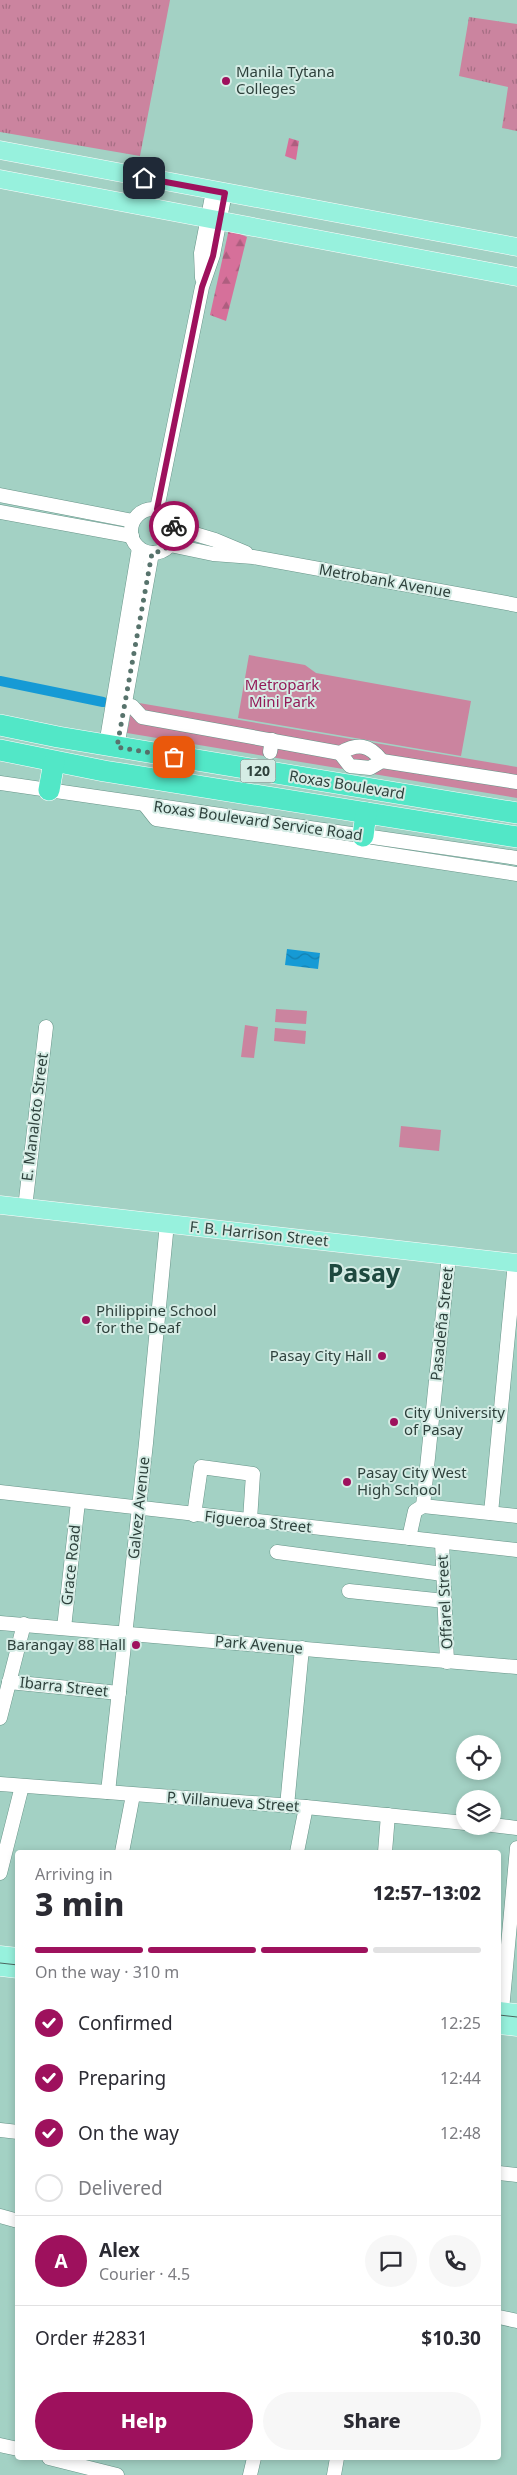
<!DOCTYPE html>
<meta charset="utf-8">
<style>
:root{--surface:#fff;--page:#f7f7f7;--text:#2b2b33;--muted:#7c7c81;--line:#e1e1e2;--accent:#9e115d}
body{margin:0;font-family:"Noto Sans",sans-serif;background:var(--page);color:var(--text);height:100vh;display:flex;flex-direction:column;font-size:19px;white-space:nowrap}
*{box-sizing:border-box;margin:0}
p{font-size:16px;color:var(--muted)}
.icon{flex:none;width:28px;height:28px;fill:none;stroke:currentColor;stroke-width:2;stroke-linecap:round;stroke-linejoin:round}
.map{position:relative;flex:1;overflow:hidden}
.details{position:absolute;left:15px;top:1850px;width:486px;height:610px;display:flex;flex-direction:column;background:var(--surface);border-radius:5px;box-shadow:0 2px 8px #0003}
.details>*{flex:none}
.fabs{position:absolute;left:456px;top:1735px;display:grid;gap:10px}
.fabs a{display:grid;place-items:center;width:45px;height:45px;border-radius:50%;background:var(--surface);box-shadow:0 2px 8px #0003;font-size:25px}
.pin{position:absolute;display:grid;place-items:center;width:42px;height:42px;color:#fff;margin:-21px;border-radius:10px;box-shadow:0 2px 8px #0006}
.courier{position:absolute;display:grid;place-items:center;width:50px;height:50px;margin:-25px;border:4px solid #9e115d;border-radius:50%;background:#fff;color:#222;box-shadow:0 1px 6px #0007}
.headline em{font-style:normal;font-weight:800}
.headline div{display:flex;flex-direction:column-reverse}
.headline{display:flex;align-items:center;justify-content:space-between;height:85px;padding:0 20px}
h1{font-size:32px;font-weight:800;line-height:38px}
.bar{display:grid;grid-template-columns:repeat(4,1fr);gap:8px 5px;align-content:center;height:60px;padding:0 20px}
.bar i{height:6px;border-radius:4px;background:var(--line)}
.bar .on{background:var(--accent)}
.bar p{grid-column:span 4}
.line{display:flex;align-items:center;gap:12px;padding:0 20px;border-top:1px solid var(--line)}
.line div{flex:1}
.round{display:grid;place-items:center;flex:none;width:52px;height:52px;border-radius:26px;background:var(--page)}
ol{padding:0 20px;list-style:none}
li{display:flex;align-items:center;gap:15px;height:55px}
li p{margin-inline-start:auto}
li .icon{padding:5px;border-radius:50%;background:var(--accent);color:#fff;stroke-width:4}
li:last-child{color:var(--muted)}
li i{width:28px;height:28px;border:2px solid var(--line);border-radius:50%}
.cta{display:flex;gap:10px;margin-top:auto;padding:10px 20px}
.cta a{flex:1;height:58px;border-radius:30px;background:var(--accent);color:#fff;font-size:20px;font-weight:800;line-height:58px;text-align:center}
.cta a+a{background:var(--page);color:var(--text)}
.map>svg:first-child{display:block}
</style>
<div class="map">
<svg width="517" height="2475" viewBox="0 0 517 2475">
<defs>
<pattern id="grass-tufts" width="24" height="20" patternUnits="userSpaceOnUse" patternTransform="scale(1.25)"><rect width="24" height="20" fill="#cb849f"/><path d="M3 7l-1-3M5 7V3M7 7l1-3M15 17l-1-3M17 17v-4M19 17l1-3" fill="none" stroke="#a56e83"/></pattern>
<pattern id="forest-firs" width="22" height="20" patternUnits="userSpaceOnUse" patternTransform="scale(1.25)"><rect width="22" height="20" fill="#d6709a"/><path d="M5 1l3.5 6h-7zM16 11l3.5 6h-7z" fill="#ae5e7f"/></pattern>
<pattern id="water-waves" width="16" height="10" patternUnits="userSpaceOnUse" patternTransform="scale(1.25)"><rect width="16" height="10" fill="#169ad5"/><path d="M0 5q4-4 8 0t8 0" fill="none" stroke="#147fae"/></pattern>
</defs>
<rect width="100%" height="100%" fill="#a3d1c4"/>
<!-- grass -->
<g fill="url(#grass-tufts)">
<path d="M 0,0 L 170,0 L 140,156 L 0,132 Z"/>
<path d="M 469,17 L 517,24 L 517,131 L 502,128 L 508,87 L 459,76 Z"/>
</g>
<!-- forest -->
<g fill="url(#forest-firs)">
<path d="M 289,138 L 299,141 L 296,160 L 285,156 Z"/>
<path d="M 229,229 L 247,237 L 226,321 L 210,315 Z"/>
</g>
<!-- park -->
<g fill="#cb849f">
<path d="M 249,655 L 305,665 L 316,673 L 471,701 L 461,756 L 238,718 Z"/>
<path d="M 133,702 L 517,767 L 517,798 L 127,733 Z"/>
<path d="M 276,1009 L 307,1011 L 306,1024 L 275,1022 Z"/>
<path d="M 245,1025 L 258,1027 L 254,1058 L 241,1057 Z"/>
<path d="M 275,1028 L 306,1031 L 305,1044 L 274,1041 Z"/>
<path d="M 401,1126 L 441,1130 L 439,1151 L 399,1147 Z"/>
</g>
<!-- water -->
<path fill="url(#water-waves)" d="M 287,949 L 320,953 L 318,969 L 285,965 Z"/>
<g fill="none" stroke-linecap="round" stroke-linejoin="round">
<!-- canal -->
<path stroke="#169ad5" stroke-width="10" d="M 0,681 L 103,702"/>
<defs>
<g id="minor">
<path d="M 202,278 L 201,253 L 213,191"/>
<path d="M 0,495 L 133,521"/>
<path d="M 157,509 L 202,287 L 213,255 L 225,193"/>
<circle cx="153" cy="531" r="22"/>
<path d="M 0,512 L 132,536"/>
<path d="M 175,528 L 215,540 L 246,553"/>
<path d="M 170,545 L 213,554 L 253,557 L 517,605"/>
<path d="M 132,706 L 142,717 L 340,753 C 358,743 369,744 382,761"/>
<path d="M 106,745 L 139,548"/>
<path d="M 117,747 L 152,553"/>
<path d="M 270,752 L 272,740"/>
<path d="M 340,753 L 350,766 L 370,768 L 382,761 L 517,782"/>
<path d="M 0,783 L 517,858"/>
<path d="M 145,805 L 156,819 L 517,874"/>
<path d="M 25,1208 L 46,1027"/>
<path d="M 0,1492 L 517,1550"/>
<path d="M 423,1506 L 449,1255"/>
<path d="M 423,1506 L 517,1516"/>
<path d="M 491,1513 L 515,1262"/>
<path d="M 194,1515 L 201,1467 L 253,1474 L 250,1520"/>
<path d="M 409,1538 L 415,1511 L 423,1506"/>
<path d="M 442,1542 L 447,1662"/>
<path d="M 277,1552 L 443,1574"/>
<path d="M 349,1591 L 445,1601"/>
<path d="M 0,1623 L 517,1667"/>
<path d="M 64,1628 L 78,1502"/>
<path d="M 9,1682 L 119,1693"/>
<path d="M 0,1718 L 24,1624"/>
<path d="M 0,1784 L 306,1807 L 465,1823"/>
<path d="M 108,1792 L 146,1443 L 167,1223"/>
<path d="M 287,1806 L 302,1648"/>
<path d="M 492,1825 L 517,1828"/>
<path d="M 122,1852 L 133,1795"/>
<path d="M 297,1852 L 306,1807"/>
<path d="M 385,1852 L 388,1815"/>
<path d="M 0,1873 L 22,1786"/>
<path d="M 501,2021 L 517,1848"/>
<path d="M 0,2130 L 18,2132"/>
<path d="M 499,2173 L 517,2175"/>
<path d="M 0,2216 L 18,2221"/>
<path d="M 499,2317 L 517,2321"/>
<path d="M 0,2445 L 18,2449"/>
<path d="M 49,2458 L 117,2475"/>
<path d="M 250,2475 L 254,2458"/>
<path d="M 334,2475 L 337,2458"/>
</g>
<g id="major">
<path d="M 0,150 L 517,247"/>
<path d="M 0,179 L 517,277"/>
<path d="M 0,1205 L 517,1263"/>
<path d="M 0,1955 L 18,1957"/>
<path d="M 0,1967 L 18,1969"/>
<path d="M 499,2011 L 517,2013"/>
<path d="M 499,2025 L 517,2027"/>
</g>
<g id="highway">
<path d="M 0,725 L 58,737 L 517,813"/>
<path d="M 0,750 L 104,771 L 517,837"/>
<path d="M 49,790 L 54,762"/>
<path d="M 363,836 L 366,813"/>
</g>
</defs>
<!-- minor casing -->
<use href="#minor" stroke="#679488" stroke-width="15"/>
<!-- major casing -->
<use href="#major" stroke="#fff" stroke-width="19"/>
<!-- highway casing -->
<use href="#highway" stroke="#fff" stroke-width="22"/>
<!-- minor -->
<use href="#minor" stroke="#fff" stroke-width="14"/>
<!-- major -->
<use href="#major" stroke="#97f1dd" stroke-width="18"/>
<!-- highway -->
<use href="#highway" stroke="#52e7c7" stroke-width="21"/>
<!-- tram -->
<g stroke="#4c665f" stroke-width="1">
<path d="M 0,1963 L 18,1965"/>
<path d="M 499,2015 L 517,2017"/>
</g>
</g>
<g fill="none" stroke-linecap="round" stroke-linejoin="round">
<!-- done -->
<path stroke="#57736c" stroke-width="5" stroke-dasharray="0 9" d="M 174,757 L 117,747 L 152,553 C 168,551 176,541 174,526"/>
<!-- route -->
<path stroke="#9e115d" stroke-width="6" d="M 144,178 L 225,193 L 213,256 L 202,287 L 157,509 L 169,515 L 174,526"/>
</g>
<!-- markers -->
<g fill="#9e115d" stroke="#d5ece5" stroke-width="2">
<circle cx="226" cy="81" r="5"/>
<circle cx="86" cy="1320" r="5"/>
<circle cx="382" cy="1356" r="5"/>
<circle cx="394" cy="1422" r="5"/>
<circle cx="347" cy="1482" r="5"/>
<circle cx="136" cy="1645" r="5"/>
</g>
<g text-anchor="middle" stroke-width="4" stroke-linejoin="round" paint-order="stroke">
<!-- shield labels -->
<rect fill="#d5ece5" stroke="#60746f" stroke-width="1" x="240.5" y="759.5" width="35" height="23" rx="4"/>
<g font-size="14" font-weight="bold" fill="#2e413c">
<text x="258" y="776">120</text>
</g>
<!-- poi labels -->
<g font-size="15" fill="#2e413c" stroke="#d5ece5" text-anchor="start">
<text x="236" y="77">Manila Tytana<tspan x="236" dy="17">Colleges</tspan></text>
<text x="96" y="1316">Philippine School<tspan x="96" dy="17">for the Deaf</tspan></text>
<text x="372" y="1361" text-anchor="end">Pasay City Hall</text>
<text x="404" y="1418">City University<tspan x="404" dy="17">of Pasay</tspan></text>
<text x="357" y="1478">Pasay City West<tspan x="357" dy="17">High School</tspan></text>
<text x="126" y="1650" text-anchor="end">Barangay 88 Hall</text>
</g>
<!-- street labels -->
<g font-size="15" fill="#2e413c" stroke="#d5ece5">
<text transform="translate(385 581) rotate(10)" y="5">Metrobank Avenue</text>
<text transform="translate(347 785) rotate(9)" y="5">Roxas Boulevard</text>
<text transform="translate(258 821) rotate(8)" y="5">Roxas Boulevard Service Road</text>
<text transform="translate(35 1117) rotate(-83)" y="5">E. Manaloto Street</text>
<text transform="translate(259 1234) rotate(6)" y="5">F. B. Harrison Street</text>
<text transform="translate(442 1324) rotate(-84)" y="5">Pasadeña Street</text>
<text transform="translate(139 1508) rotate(-84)" y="5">Galvez Avenue</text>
<text transform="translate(258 1522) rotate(6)" y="5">Figueroa Street</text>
<text transform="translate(71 1565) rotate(-84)" y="5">Grace Road</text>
<text transform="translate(445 1602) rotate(-93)" y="5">Offarel Street</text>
<text transform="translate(259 1645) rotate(5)" y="5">Park Avenue</text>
<text transform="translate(64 1687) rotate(6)" y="5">Ibarra Street</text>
<text transform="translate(233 1802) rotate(4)" y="5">P. Villanueva Street</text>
</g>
<!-- park labels -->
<g font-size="15" fill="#941a58" stroke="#d5ece5">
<text x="282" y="690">Metropark<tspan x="282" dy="17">Mini Park</tspan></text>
</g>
<!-- town labels -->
<g font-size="25" font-weight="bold" fill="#1e493f" stroke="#d5ece5">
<text x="364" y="1282">Pasay</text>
</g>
</g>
</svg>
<div class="fabs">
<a><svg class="icon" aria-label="locate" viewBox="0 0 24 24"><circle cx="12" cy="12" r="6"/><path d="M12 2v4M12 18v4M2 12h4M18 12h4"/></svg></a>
<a><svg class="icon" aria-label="layers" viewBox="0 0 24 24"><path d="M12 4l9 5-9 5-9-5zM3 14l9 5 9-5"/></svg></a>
</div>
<div class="pin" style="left:174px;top:757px;background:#ea580c"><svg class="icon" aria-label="bag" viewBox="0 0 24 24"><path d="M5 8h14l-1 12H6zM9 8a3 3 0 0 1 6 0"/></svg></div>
<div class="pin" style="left:144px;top:178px;background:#1f2937"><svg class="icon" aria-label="home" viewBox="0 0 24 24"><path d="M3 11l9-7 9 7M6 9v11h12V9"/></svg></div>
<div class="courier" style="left:174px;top:526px"><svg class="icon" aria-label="bike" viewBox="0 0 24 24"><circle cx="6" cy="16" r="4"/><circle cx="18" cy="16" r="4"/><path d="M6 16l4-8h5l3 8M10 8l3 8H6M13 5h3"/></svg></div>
<section class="details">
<div class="headline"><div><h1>3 min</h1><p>Arriving in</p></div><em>12:57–13:02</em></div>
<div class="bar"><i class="on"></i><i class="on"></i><i class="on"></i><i></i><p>On the way · 310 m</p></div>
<ol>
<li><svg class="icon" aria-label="check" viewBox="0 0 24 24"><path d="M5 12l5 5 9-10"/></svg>Confirmed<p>12:25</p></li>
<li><svg class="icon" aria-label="check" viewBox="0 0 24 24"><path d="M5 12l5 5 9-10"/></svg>Preparing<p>12:44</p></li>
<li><svg class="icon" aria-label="check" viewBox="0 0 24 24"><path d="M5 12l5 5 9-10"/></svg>On the way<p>12:48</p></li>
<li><i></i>Delivered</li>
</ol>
<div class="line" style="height:90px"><b class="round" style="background:var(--accent);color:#fff">A</b><div><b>Alex</b><p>Courier · 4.5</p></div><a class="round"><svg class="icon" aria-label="chat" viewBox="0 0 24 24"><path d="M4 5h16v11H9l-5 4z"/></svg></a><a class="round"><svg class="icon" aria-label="phone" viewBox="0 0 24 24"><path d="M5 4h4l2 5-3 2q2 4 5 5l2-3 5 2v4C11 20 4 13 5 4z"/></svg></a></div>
<div class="line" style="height:65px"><div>Order #2831</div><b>$10.30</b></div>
<div class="cta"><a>Help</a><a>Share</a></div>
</section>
</div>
